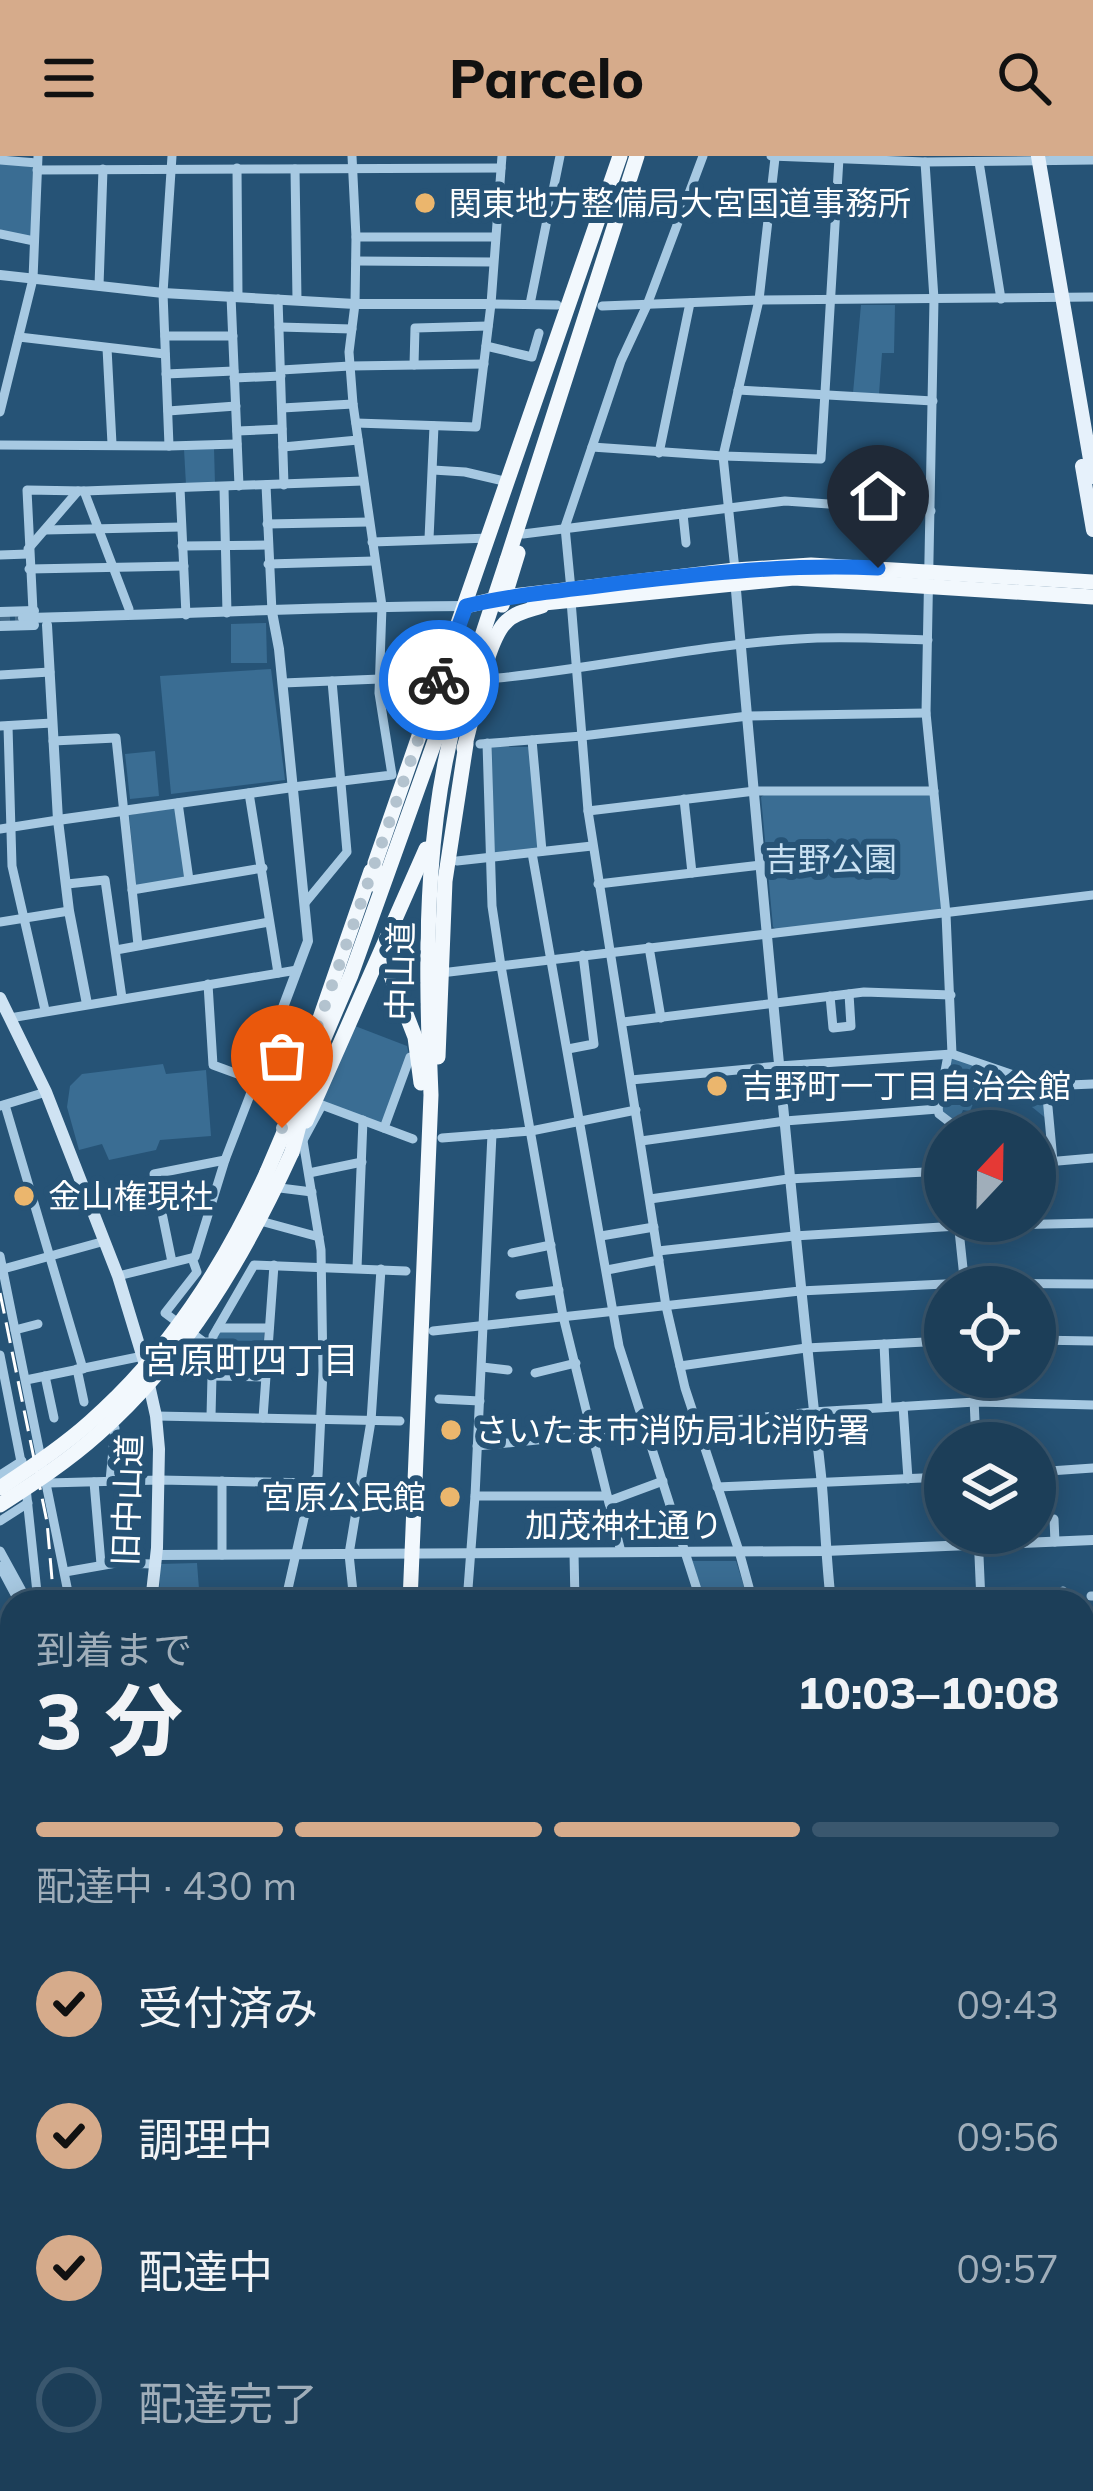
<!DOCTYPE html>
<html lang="ja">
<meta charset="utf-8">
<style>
:root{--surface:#1c3e58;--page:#25455e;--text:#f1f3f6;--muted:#a0aeba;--line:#3a576e;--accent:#d6ab8b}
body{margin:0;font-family:Mulish,"Noto Sans JP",sans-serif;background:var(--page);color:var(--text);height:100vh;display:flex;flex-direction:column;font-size:45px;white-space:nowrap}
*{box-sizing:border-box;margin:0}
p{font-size:39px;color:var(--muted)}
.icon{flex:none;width:66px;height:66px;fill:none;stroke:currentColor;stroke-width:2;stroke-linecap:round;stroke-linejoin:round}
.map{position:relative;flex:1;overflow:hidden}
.drawer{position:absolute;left:0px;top:1434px;width:1095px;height:903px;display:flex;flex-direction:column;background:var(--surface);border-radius:36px 36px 0 0;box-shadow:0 6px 30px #0003,0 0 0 3px var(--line)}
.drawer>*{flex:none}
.needle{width:78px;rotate:22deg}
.controls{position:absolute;left:924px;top:954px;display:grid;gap:24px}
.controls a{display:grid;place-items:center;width:132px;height:132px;border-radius:50%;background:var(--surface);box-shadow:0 6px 30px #0003,0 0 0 3px var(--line);font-size:60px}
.pin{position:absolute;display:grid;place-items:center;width:102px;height:102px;color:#fff;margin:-123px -51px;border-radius:50% 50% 50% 0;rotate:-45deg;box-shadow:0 0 12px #0007}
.pin .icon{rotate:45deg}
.courier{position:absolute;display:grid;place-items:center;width:120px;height:120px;margin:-60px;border:9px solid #1a73e8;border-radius:50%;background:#fff;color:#222;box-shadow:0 3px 15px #0007}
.overview em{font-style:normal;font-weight:800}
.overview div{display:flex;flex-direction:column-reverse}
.overview{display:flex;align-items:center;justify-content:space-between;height:204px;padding:0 36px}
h1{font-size:78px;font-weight:800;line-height:90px}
.bar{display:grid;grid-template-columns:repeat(4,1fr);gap:18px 12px;align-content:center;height:144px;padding:0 36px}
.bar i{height:15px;border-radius:9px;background:var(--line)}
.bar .active{background:var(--accent)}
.bar p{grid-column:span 4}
ol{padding:0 36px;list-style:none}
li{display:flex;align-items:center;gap:36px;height:132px}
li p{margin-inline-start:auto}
li .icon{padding:12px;border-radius:50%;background:var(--accent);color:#111;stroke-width:4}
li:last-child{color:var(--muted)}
li i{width:66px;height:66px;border:6px solid var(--line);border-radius:50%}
header{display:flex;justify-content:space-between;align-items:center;height:156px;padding:0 36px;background:var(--accent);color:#111;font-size:54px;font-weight:800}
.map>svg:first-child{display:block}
</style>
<header><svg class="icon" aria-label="menu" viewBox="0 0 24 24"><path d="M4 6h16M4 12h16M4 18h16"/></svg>Parcelo<svg class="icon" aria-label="search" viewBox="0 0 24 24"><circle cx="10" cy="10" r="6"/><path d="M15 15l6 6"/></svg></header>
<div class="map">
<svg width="1093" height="2335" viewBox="0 0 1093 2335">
<rect width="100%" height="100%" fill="#265376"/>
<!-- green -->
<g fill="#3a6d93">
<path d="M 0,7 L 33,11 L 31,81 L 0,75 Z"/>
<path d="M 861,149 L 895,149 L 894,197 L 882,197 L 879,238 L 853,237 Z"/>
<path d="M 214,292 L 215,328 L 186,329 L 184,293 Z"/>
<path d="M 266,467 L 267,507 L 231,507 L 231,468 Z"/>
<path d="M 271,513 L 285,624 L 171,638 L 160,520 Z"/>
<path d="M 492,591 L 528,591 L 530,593 L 540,689 L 537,693 L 496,698 L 493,695 Z"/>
<path d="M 155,595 L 159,640 L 130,643 L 125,598 Z"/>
<path d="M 928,637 L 931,640 L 941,751 L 939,754 L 776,773 L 773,771 L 761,641 L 764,639 Z"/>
<path d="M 175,652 L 186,723 L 136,730 L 129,659 Z"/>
<path d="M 355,870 L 407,890 L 409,899 L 383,966 L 380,967 L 320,945 Z"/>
<path d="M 954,901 L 1045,932 L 1048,964 L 1032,951 L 1034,945 L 982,927 L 970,955 L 963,954 L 957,968 L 941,954 L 951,903 Z"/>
<path d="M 163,908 L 166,918 L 206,914 L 211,980 L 160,984 L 156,994 L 109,1004 L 102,988 L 79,994 L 67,951 L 70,930 L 82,918 Z"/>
<path d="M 264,1175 L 263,1217 L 218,1218 L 216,1215 L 217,1181 L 219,1176 Z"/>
<path d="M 692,1405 L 736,1405 L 749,1446 L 705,1446 Z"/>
<path d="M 197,1407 L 200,1446 L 181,1446 L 183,1436 L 173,1433 L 165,1443 L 159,1443 L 160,1408 Z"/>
</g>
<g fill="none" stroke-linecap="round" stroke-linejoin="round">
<!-- tertiary-tunnel -->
<path stroke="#476d8b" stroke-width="10" stroke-dasharray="10 5" stroke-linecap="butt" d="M 0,463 L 23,462"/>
<!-- minor -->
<g stroke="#a7c9e2" stroke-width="9">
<path d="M 771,0 L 925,6 L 1093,4"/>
<path d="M 0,4 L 37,7"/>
<path d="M 925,6 L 934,143 L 926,557 L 946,758 L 952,898"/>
<path d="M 979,6 L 1001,143"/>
<path d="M 237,12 L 238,140"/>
<path d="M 295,13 L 297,144"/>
<path d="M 37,14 C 192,13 346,13 501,12"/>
<path d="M 0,78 L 34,85"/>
<path d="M 356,81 L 495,81"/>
<path d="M 356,105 L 493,106"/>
<path d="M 99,130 L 103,13"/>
<path d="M 231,140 L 239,330"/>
<path d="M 278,143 L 284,329"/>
<path d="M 491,148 L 557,149"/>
<path d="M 530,148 L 560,0"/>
<path d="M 602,150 L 759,144 L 1093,141"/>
<path d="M 279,171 L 352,173"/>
<path d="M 165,180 L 233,180"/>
<path d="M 19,181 L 165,198"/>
<path d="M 486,190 L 532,201 L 539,177"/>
<path d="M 107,192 L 112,288"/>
<path d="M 414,209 L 415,172 L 488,170"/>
<path d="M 281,214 L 350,210 L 484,208"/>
<path d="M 166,218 L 234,215"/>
<path d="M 234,222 L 281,220"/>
<path d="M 738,234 L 933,245"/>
<path d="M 282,252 L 353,248"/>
<path d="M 168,255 L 236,250"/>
<path d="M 0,256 L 33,123 L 38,0"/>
<path d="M 356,267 L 476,271 L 491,148 L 502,0"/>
<path d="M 237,275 L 282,273"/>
<path d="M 0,289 L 169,290 L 163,137 L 172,0"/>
<path d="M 169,290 L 237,288"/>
<path d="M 283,291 L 358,284"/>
<path d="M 592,291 L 723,300 L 821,303 L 839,2"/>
<path d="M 659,297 L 690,147"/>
<path d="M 433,314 L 465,316 L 508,326"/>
<path d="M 266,329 L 272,456"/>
<path d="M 224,331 L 227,457"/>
<path d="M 180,332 L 186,459"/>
<path d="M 84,335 L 129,453"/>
<path d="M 683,358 L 686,387"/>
<path d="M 267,368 L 369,366"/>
<path d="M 45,374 L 181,371"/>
<path d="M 523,378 L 785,345 L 931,355"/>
<path d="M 429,383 L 434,270"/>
<path d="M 372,386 L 490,382"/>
<path d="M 182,390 L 268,389"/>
<path d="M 28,393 L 78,335"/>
<path d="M 0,399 L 28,398"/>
<path d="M 268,408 L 374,405"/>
<path d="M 29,413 L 184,410"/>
<path d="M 735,414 L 723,300 L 759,144 L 775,2"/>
<path d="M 571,434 L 565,371 L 621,205 L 647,149 L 703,0"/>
<path d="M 571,445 L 588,655 L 666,1150 L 685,1232 L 739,1395 L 753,1446"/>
<path d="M 33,455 L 27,334 L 84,335 L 363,325"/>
<path d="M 0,519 L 50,516"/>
<path d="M 498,522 C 599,512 698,489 799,483 C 842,480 886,483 928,484"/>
<path d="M 283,527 L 380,523 L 427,524"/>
<path d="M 0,570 L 52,567"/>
<path d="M 8,570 L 12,710 L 45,854"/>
<path d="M 532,584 L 542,695"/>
<path d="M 53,585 L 116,582 L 138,789"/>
<path d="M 487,587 L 492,750 L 501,810 L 563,1160 L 621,1396"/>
<path d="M 480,588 L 582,580 L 748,560 L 926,557"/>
<path d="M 293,631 L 392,619 L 379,537 L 382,450 L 353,248 L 349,196 L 355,148 L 356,81 L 352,0"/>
<path d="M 249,637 L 278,817"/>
<path d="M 684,643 L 692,717"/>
<path d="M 178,647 L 189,724"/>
<path d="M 588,655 L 755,635 L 934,635"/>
<path d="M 0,673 L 58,664"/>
<path d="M 532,697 L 619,1190 L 701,1446"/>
<path d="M 457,705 L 592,690"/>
<path d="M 67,728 L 105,724 L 122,842"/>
<path d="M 598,728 L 761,709"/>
<path d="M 132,734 L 263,712"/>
<path d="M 305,747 L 347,696 L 332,525"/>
<path d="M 0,766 L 69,755"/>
<path d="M 649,791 L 661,862"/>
<path d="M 116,794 L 269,766"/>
<path d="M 441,817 L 1093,739"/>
<path d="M 208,828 L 213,909 L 287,936"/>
<path d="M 830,840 L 833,872 L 851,870 L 849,838"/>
<path d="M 10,862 L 297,814"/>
<path d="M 623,866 L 864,836 L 951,839"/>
<path d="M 568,893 L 594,888 L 583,799"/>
<path d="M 948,899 L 938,953 L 939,958 L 952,968 L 953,975"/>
<path d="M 631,924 L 779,910 L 952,898 L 1046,930 L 1093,928"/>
<path d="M 1046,930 L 1053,1005"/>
<path d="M 5,949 L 83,1213"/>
<path d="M 0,950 L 46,936"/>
<path d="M 384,972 L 410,901"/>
<path d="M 442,982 L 531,975 L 636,954"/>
<path d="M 641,985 L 785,965 L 938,953"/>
<path d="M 302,986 L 322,949 L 413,983"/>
<path d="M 1035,1007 L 1093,1002"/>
<path d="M 309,1017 L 362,1006"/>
<path d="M 280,1032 L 312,1036"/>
<path d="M 650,1043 L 788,1023 L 945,1015"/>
<path d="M 958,1065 L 965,1131"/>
<path d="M 264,1066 L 319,1081"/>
<path d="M 601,1080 L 654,1071"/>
<path d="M 658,1095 L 794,1080 L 958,1070 L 1093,1067"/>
<path d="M 512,1097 L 551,1089"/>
<path d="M 0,1100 L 70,1446"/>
<path d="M 192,1102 L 197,1116 L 165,1157 L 204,1186 L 213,1186"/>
<path d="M 172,1106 L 154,1018 L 225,1004"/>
<path d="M 357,1112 L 363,964"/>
<path d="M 3,1113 L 105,1085"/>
<path d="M 607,1114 L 659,1104"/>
<path d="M 118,1120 L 195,1101 L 225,1004 L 255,926"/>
<path d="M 520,1139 L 559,1134"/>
<path d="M 218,1172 L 269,1172"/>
<path d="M 15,1174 L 38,1168"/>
<path d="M 433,1175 L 800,1135 L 965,1127 L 1093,1128"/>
<path d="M 1035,1184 L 1093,1185"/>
<path d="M 884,1188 L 887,1251"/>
<path d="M 0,1199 L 23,1316"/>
<path d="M 680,1210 L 806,1192 L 945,1185"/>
<path d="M 482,1211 L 508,1214"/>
<path d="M 77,1213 L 84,1246"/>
<path d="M 535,1217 L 576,1207"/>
<path d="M 45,1220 L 54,1262"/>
<path d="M 212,1220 L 265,1221"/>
<path d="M 973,1221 L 976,1287"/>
<path d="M 26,1224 L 143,1200"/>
<path d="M 439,1243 L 480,1245"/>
<path d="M 903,1250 L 908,1323"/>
<path d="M 156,1260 L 400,1265"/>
<path d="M 211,1260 L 213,1180 L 254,1109 L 406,1115"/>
<path d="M 263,1262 L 274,1109"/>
<path d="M 477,1290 L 813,1256 L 975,1246 L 1093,1249"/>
<path d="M 1035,1316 L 1093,1312"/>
<path d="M 0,1319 L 22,1305"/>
<path d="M 110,1325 L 115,1272"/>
<path d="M 94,1326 L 101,1408"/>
<path d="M 48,1327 L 160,1324 L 312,1327"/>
<path d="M 717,1331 L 945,1321"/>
<path d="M 26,1332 L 38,1446"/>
<path d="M 475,1340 L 607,1340"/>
<path d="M 609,1345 L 663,1325"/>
<path d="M 1054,1363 L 1055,1386"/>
<path d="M 0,1365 L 28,1347"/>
<path d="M 978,1377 L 981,1446"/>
<path d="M 0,1395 L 28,1446"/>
<path d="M 574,1397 L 575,1446"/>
<path d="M 222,1399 L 222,1325"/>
<path d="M 0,1410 L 19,1446"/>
<path d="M 65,1416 L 116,1407 L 154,1408"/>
<path d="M 1063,1435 L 1064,1446"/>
<path d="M 1091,1440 L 1093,1440"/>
<path d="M 285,1446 L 312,1327 L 318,1320 L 323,1215 L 321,1094 L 303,985"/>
<path d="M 354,1446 L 349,1398 L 371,1265 L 381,1113"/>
<path d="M 467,1446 L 475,1340 L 492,978"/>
<path d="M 1083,1464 L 1093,1463"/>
<path d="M 0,1493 L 12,1492"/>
<path d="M 1083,1527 L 1093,1526"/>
<path d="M 1083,1589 L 1093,1588"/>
<path d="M 0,1611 L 12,1596"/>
<path d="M 1083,1626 L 1093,1625"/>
<path d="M 0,1639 L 12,1644"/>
<path d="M 1083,1648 L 1093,1647"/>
<path d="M 1083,1656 L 1093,1656"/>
<path d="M 0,1750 L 12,1752"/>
<path d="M 1083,1750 L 1093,1750"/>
<path d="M 1083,1811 L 1093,1795"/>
<path d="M 1083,1840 L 1093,1840"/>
<path d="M 0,1874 L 12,1813"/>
<path d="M 1083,1896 L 1093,1879"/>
<path d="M 1083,1942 L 1093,1942"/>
<path d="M 0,2138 L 11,2112"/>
<path d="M 1083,2167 L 1093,2167"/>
<path d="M 0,2233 L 12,2229"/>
<path d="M 56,2325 L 57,2335"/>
<path d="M 124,2325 L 124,2335"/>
<path d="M 288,2325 L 291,2335"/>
<path d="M 528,2325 L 528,2335"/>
<path d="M 761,2325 L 761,2335"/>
<path d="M 846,2325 L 846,2335"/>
<path d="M 901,2325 L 902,2335"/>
<path d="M 971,2329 L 1093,2331"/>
<path d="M 343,2335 L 394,2325"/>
<path d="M 857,2335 L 857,2325"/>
</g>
<!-- tertiary -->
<g stroke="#a7c9e2" stroke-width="10">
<path d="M 0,119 L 163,137 L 355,148 L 491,148"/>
<path d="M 735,423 C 761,722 788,1021 821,1319 C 825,1361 826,1404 831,1446"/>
<path d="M 0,456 L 34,455"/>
<path d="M 23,462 C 170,459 318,450 466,450"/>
<path d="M 47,469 L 58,664 L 69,755 L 87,848"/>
<path d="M 0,470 L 34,469"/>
<path d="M 58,664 L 293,631"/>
<path d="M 255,926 L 308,785 L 279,493 L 272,456"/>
<path d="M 156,1399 L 825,1395 L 1093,1384"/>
<path d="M 1083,2048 L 1093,2048"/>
<path d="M 12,2099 L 12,2114"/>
<path d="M 1083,2273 L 1093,2273"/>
<path d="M 620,2335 L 676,2325"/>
</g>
<!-- secondary -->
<g stroke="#cfe3f3" stroke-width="12">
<path d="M 0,842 L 46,936 L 118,1120 L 143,1202 L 156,1260 L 159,1293 L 157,1392 L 151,1446"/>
<path d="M 208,2325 L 209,2335"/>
</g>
<!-- primary -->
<g stroke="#e6f1fb" stroke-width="14">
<path d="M 1038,0 L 1093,321"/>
<path d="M 1082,310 L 1093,374"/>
</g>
<!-- trunk -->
<g stroke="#f2f8fd" stroke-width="15">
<path d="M 507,404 L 637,0"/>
<path d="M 534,448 L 794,422 L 1093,441"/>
<path d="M 502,449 L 518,397"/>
<path d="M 466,450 L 504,441 L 735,414 L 811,409 L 1093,426"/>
<path d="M 464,592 C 473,563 486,483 507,465 C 516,456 530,454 542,450"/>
<path d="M 373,728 L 375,707 L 620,0"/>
<path d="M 385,804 L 415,881 L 421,927"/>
<path d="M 308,897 L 371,715"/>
<path d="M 438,901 L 445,725 L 466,588"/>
<path d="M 306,965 L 426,693"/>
<path d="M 292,996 L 303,954"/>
<path d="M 267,1016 L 351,819 L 460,515"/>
<path d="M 410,1446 L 431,939 C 425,795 422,640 474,504"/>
<path d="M 414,2325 L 415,2335"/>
</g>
<!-- tram -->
<g stroke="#fff" stroke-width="3">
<path d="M 1083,1824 L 1093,1807"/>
<path d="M 1083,1884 L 1093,1868"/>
<path d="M 777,2335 L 783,2325"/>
<path d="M 812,2335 L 818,2325"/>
</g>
<!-- rail -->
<g stroke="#fff" stroke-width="3" stroke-dasharray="21 9" stroke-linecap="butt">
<path d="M 0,1137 L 47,1366 L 54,1446"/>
<path d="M 1083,1838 L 1093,1821"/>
<path d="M 1083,1870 L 1093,1853"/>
<path d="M 0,1913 L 12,1857"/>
<path d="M 0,1982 L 12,1926"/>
<path d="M 798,2335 L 804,2325"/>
</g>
<!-- trunk-bridge -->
<g stroke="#f2f8fd" stroke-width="15">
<path d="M 474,504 L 507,404"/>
<path d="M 0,1332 C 31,1311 62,1291 90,1266 C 169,1197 224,1110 267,1016"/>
<path d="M 0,1349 C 34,1327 68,1305 98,1278 C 186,1200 244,1101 292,996"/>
</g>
</g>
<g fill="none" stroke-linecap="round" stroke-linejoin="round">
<!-- done -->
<path stroke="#b3c3cf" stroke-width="12" stroke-dasharray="0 21.6" d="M 282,972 L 439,524"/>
<!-- route -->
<path stroke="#1a73e8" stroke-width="15" d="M 439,524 L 466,450 C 517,438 569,434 621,427 C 708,417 790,408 878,412"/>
</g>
<!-- markers -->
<g fill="#ebb66d" stroke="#265376" stroke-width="4.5">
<circle cx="425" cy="47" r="12"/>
<circle cx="717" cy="930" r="12"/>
<circle cx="24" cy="1040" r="12"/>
<circle cx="451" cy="1274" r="12"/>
<circle cx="450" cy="1341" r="12"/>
</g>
<g text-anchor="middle" stroke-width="12" stroke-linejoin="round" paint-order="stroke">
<!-- poi labels -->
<g font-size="33" fill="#fff" stroke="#265376" text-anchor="start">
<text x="449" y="59">関東地方整備局大宮国道事務所</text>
<text x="741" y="942">吉野町一丁目自治会館</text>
<text x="48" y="1052">金山権現社</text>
<text x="475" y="1286">さいたま市消防局北消防署</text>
<text x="426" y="1353" text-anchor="end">宮原公民館</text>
</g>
<!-- park labels -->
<g font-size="33" fill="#c9e1f2" stroke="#265376">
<text x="831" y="715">吉野公園</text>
</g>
<!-- street labels -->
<g font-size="33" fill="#fff" stroke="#265376">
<text transform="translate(400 815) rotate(-89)" y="12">中山道</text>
<text transform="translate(127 1344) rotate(-88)" y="12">旧中山道</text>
<text x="624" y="1381">加茂神社通り</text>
</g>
<!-- neighbourhood labels -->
<g font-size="36" fill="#fff" stroke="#265376">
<text x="251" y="1217">宮原町四丁目</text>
</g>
</g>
</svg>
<div class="controls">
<a><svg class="needle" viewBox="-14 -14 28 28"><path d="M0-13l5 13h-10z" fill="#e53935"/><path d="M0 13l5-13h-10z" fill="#a0aeba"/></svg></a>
<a><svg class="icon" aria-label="locate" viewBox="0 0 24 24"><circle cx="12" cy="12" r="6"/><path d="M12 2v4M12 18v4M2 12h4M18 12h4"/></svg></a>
<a><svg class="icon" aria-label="layers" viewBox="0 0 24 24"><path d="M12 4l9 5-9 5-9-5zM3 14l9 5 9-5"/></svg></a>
</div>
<div class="pin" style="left:282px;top:972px;background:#ea580c"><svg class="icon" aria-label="bag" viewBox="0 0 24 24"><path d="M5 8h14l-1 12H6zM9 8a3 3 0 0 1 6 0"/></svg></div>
<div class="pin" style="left:878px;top:412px;background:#1f2937"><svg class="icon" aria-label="home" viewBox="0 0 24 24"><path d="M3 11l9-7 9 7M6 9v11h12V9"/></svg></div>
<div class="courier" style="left:439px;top:524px"><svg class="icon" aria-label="bike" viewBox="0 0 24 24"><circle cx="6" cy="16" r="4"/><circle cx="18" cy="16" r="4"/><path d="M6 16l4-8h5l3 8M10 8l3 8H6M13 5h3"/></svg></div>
<section class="drawer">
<div class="overview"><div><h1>3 分</h1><p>到着まで</p></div><em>10:03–10:08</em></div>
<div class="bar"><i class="active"></i><i class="active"></i><i class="active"></i><i></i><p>配達中 · 430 m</p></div>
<ol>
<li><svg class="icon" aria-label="check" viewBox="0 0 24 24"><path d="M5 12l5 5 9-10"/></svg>受付済み<p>09:43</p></li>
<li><svg class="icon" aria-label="check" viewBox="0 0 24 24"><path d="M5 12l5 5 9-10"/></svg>調理中<p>09:56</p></li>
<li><svg class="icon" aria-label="check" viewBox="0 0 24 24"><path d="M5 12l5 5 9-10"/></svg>配達中<p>09:57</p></li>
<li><i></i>配達完了</li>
</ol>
</section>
</div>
